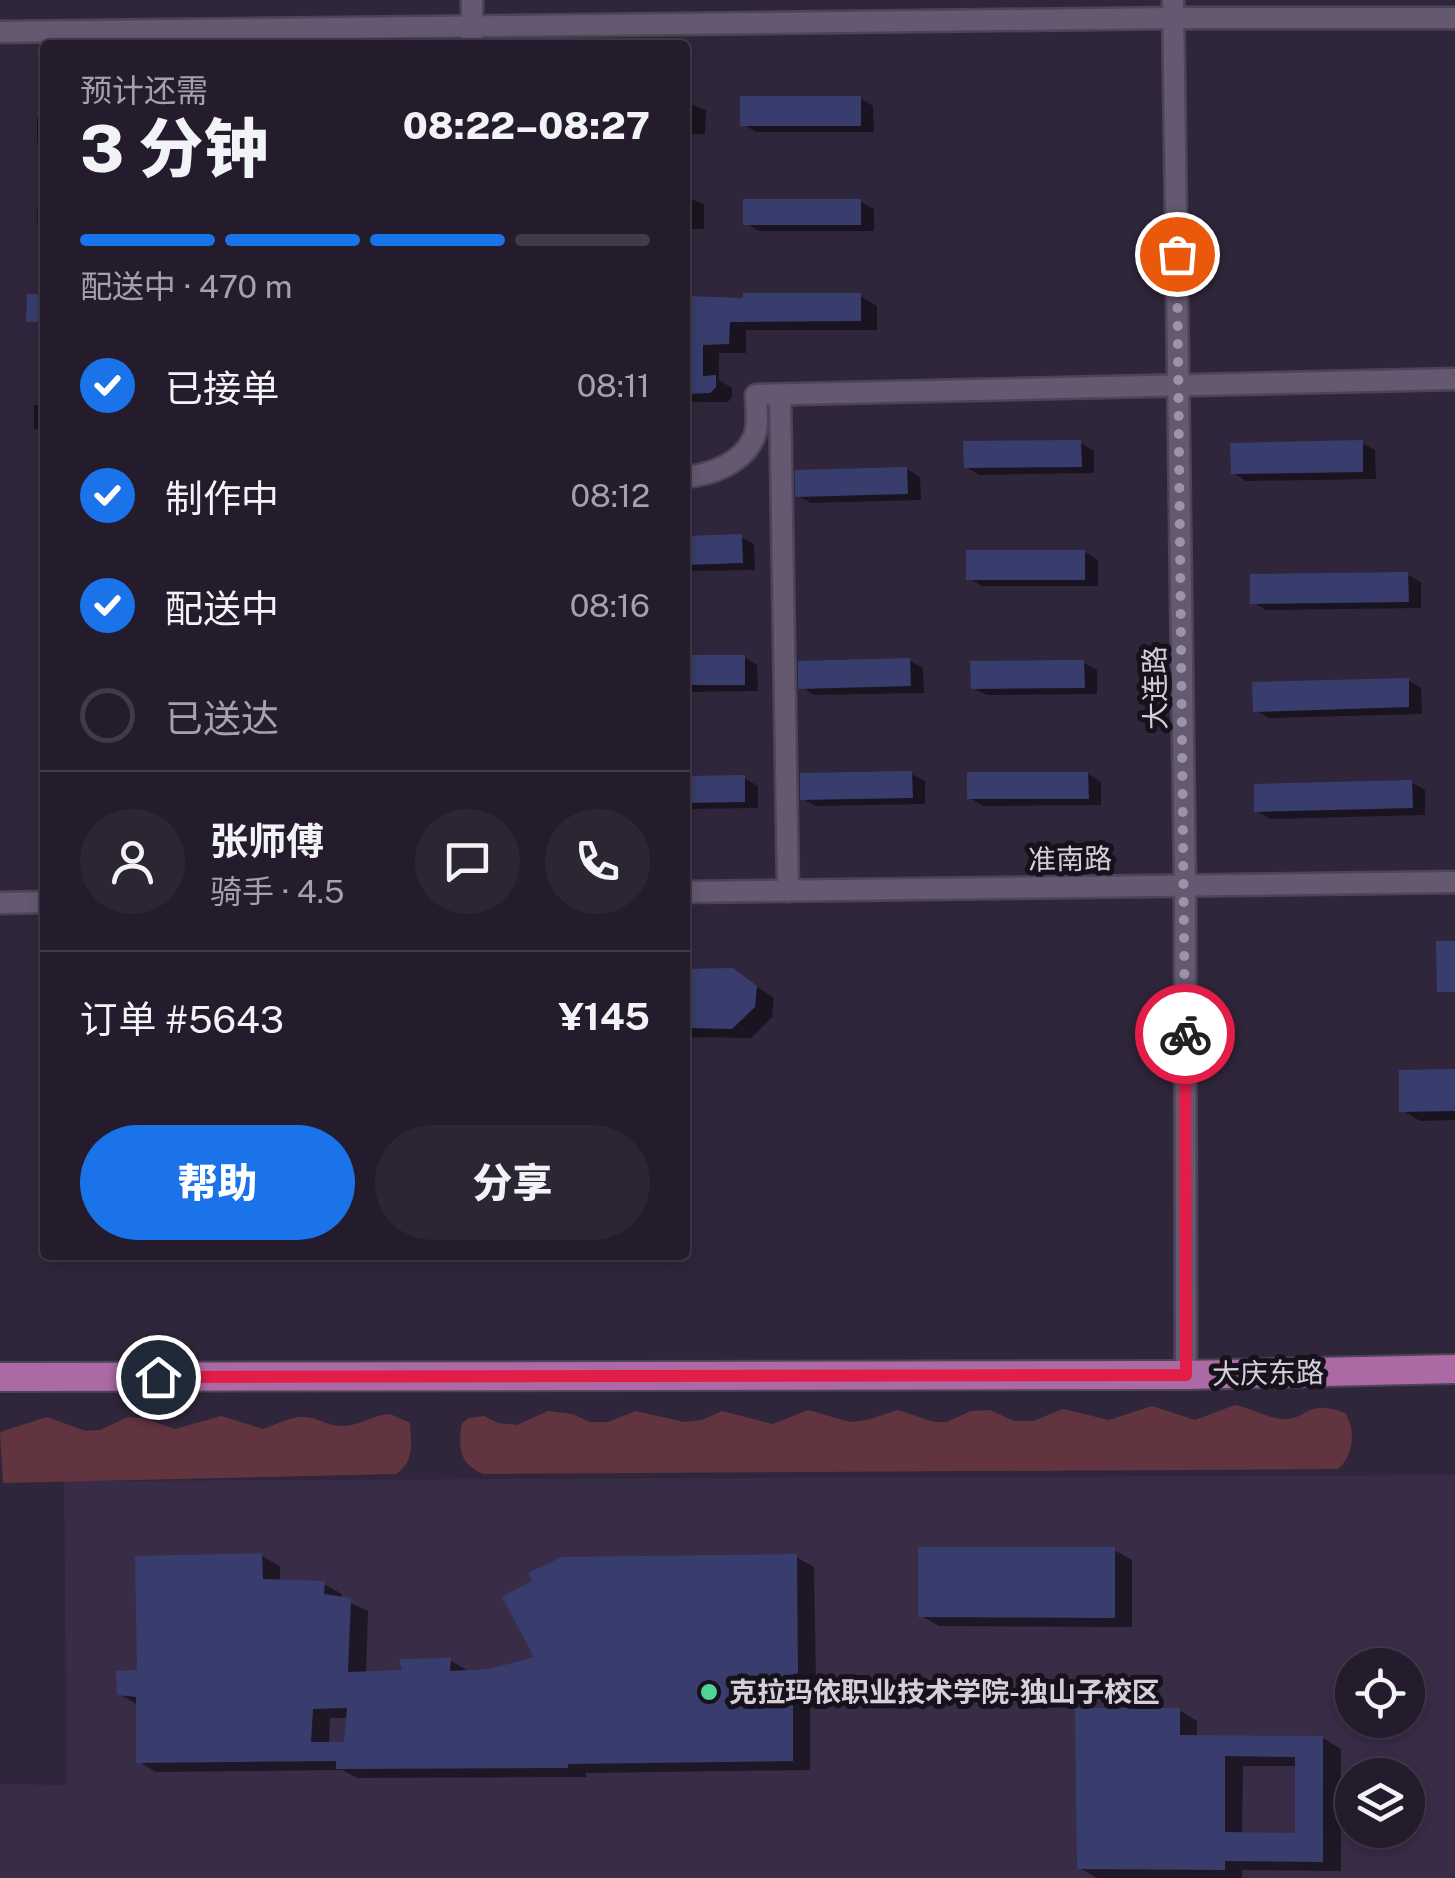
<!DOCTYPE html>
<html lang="zh">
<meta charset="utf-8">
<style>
:root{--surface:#241c2c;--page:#2c2534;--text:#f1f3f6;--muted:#a3a1a9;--line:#413a48;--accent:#1a73e8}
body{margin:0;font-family:"Public Sans","Noto Sans SC",sans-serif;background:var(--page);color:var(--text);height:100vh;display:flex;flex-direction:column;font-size:38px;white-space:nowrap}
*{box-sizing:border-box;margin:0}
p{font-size:32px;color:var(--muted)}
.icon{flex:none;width:55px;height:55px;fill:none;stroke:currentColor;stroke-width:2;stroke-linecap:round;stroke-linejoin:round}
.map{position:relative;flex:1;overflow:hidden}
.details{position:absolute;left:40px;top:40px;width:650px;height:1220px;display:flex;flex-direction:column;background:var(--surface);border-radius:10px;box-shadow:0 5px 15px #0003,0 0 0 2px var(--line)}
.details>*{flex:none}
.fabs{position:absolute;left:1335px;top:1648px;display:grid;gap:20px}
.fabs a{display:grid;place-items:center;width:90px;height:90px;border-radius:50%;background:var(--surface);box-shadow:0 5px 15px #0003,0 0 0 2px var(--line);font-size:50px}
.pin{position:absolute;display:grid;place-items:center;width:85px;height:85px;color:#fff;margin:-42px;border:5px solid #fff;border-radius:50%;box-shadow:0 2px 10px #0007}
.courier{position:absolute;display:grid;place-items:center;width:100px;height:100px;margin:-50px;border:8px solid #e11d48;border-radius:50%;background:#fff;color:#222;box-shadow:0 2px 12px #0007}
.overview em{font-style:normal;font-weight:800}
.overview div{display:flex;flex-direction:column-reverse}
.overview{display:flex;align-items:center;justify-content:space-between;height:170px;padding:0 40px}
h1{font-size:65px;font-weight:800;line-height:75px}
.bar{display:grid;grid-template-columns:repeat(4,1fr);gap:15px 10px;align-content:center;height:120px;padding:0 40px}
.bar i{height:12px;border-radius:8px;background:var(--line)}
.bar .on{background:var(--accent)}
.bar p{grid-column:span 4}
.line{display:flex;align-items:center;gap:25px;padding:0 40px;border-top:2px solid var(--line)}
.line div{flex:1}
.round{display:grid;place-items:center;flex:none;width:105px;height:105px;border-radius:52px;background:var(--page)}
ol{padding:0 40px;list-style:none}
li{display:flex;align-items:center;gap:30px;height:110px}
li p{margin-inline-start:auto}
li .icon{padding:10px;border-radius:50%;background:var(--accent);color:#fff;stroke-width:4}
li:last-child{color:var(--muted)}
li i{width:55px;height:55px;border:5px solid var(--line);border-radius:50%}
.primary-button{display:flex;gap:20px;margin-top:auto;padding:20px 40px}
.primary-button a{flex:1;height:115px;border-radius:60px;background:var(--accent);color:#fff;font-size:40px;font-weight:800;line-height:115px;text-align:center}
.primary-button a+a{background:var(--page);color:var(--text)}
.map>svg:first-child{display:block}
</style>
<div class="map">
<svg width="1455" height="1878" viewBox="0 0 1455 1878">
<rect width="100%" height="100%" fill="#30263b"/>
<!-- built -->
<path fill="#392c47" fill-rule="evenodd" d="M 1455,1475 L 1455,1878 L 0,1878 L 0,1784 L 67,1785 L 64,1481 ZM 1352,1665 L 1408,1665 L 1408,1720 L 1352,1720 ZM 1352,1775 L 1408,1775 L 1408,1830 L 1352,1830 Z"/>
<!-- green -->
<g fill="#623440">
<path d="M 1235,1405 C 1251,1408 1267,1418 1283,1419 C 1308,1420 1307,1398 1345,1413 C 1356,1430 1354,1455 1338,1469 L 483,1474 C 459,1463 458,1448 462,1423 L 469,1418 L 484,1416 L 498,1423 L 517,1425 L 548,1411 L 572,1414 L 590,1422 L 608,1422 L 636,1411 L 684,1422 L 702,1420 L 722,1411 L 773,1424 L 808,1410 L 850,1422 L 867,1420 L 898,1410 L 934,1422 L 947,1422 L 971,1411 L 990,1410 L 1014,1421 L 1033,1421 L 1063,1409 L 1109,1420 L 1152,1406 L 1195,1420 Z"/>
<path d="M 390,1414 L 410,1423 C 411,1444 415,1461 396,1474 L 3,1483 L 0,1432 L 47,1417 L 86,1431 L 100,1430 L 128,1417 L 143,1418 L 175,1429 L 221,1416 L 263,1429 C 283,1422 297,1412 318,1420 C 327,1423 332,1426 342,1426 C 360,1426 372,1415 390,1414 Z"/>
</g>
<!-- shadow -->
<g fill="#0007" fill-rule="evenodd">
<path d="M 860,98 L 873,106 L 874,132 L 756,132 L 743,124 Z"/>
<path d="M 685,102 L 706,110 L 705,134 L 685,134 Z"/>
<path d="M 37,117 L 45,117 L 45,146 L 37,142 Z"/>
<path d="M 685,197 L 704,204 L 704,229 L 685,229 Z"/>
<path d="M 861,202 L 874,209 L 874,231 L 759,231 L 746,223 Z"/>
<path d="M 37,210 L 45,210 L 45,237 L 38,233 Z"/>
<path d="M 860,296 L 877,306 L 877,330 L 746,330 L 746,353 L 719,353 L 719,380 L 732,388 L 732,397 L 728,402 L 685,402 L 689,299 Z"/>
<path d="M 34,405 L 45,405 L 45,434 L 34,428 Z"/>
<path d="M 1081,443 L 1094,451 L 1094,473 L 979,475 L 966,467 Z"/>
<path d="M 1362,443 L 1375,450 L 1376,479 L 1246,481 L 1233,473 Z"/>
<path d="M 907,469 L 920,477 L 921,500 L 811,503 L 798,496 Z"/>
<path d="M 741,537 L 754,544 L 755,570 L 685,571 L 685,538 Z"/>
<path d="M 1085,552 L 1098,560 L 1098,586 L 982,586 L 969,578 Z"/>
<path d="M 1408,575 L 1421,582 L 1421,608 L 1266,610 L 1253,602 Z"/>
<path d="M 39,640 L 45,640 L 45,679 L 40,676 Z"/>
<path d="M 685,657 L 744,657 L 757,665 L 758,691 L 685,692 Z"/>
<path d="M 910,661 L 923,668 L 924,693 L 814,695 L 801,687 Z"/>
<path d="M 1084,663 L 1097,670 L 1097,694 L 987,695 L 973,688 Z"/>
<path d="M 1408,680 L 1421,688 L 1422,714 L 1269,718 L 1255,710 Z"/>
<path d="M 911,774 L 925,781 L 925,804 L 816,806 L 803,799 Z"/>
<path d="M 1088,774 L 1101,782 L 1101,805 L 983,806 L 970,798 Z"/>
<path d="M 685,778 L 744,778 L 758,786 L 758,808 L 685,809 Z"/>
<path d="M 1411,782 L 1425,790 L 1425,815 L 1270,819 L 1257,811 Z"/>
<path d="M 39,797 L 45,797 L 45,827 L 40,824 Z"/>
<path d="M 685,971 L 733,971 L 774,998 L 772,1017 L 751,1038 L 685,1037 Z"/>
<path d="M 1455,1072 L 1455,1120 L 1420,1121 L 1402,1110 Z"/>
<path d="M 1114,1550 L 1132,1560 L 1132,1627 L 939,1626 L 921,1616 Z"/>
<path d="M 262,1556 L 280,1566 L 280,1582 L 324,1584 L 342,1594 L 342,1599 L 368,1611 L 366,1673 L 405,1672 L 451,1661 L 470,1672 L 490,1671 L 537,1659 L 796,1557 L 814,1567 L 816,1682 L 810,1683 L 810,1770 L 586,1773 L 586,1777 L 357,1778 L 342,1770 L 156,1772 L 138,1761 L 138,1705 L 119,1694 ZM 330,1718 L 349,1718 L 347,1744 L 329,1744 Z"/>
<path d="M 1179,1710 L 1197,1721 L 1197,1738 L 1323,1738 L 1341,1749 L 1341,1871 L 1242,1870 L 1242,1878 L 1097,1878 L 1080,1868 ZM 1243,1766 L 1298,1766 L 1298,1835 L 1242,1835 Z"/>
</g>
<!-- building -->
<g fill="#383d6e" fill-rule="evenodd">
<rect x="740" y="96" width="121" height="30"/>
<rect x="743" y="199" width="118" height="26"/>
<path d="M 743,293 L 861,293 L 861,321 L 730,322 L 729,344 L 703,345 L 703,376 L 716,375 L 716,387 L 710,393 L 685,394 L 687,296 L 743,298 Z"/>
<path d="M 27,294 L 45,294 L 45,322 L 26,322 Z"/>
<path d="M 1081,440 L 1082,467 L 964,468 L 963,441 Z"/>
<path d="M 1363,440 L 1363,472 L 1231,474 L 1230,443 Z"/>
<path d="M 907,467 L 908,494 L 795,497 L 795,470 Z"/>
<path d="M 742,534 L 743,563 L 685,565 L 685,536 Z"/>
<rect x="966" y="550" width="119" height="30"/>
<path d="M 1408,572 L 1409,602 L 1250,604 L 1250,574 Z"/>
<rect x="685" y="655" width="60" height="30"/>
<path d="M 910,658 L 911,686 L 798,689 L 798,661 Z"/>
<path d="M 1084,660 L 1085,688 L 971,689 L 970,661 Z"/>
<path d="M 1409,678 L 1409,707 L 1253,712 L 1252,682 Z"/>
<path d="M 912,771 L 913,798 L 800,800 L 800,773 Z"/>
<path d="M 967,772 L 1088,772 L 1089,799 L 967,799 Z"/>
<path d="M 745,775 L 745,802 L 685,803 L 685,776 Z"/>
<path d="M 1412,780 L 1413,808 L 1254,812 L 1254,784 Z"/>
<path d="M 1436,941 L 1455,941 L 1455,992 L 1437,992 Z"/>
<path d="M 733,968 L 757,986 L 755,1007 L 732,1029 L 685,1028 L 685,969 Z"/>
<path d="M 1455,1069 L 1455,1111 L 1399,1112 L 1399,1070 Z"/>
<path d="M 918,1547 L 1115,1547 L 1115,1618 L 918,1617 Z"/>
<path d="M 262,1553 L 263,1579 L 325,1581 L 324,1594 L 351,1598 L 348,1672 L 402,1670 L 399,1659 L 451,1658 L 450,1671 L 489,1669 L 534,1657 L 502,1597 L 532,1581 L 528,1573 L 562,1557 L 797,1554 L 798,1673 L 793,1674 L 793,1761 L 568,1764 L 568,1768 L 336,1769 L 336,1761 L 136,1763 L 136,1697 L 117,1695 L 116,1671 L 137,1670 L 135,1556 ZM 347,1708 L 344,1742 L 311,1742 L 313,1709 Z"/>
<path d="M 1075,1708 L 1180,1708 L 1180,1735 L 1323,1736 L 1323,1862 L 1225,1861 L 1225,1870 L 1077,1869 ZM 1225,1756 L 1295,1757 L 1295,1833 L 1225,1832 Z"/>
</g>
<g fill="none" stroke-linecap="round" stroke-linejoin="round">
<defs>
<g id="minor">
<path d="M 1173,0 L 1185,885 L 1186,1375"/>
<path d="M 0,32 L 1174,18 L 1455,18"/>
<path d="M 472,45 L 472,0"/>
<path d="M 780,395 L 788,891"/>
<path d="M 685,477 C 711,475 743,463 754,437 C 759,426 756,407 756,395 L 1455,379"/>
<path d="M 685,892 L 1455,882"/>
<path d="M 0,903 L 45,902"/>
</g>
<path id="major" d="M 0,1377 L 1186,1375 L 1455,1369"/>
</defs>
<!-- minor casing -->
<use href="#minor" stroke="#4d4455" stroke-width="25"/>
<!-- major casing -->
<use href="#major" stroke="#4d4455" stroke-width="32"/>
<!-- minor -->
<use href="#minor" stroke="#645971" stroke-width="20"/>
<!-- major -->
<use href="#major" stroke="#ab6aa4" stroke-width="28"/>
</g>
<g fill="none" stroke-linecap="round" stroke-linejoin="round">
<!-- done -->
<path stroke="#9b94a4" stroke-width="10" stroke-dasharray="0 18" d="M 1177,254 L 1185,1034"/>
<!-- route -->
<path stroke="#e11d48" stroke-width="12" d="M 158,1377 L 1186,1375 L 1185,1034"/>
</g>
<!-- markers -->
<circle fill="#51d398" stroke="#16111b" stroke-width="4" cx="709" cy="1692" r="10"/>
<g text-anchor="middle" stroke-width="10" stroke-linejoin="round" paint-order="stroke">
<!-- street labels -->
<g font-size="28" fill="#d5cfdc" stroke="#16111b">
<text transform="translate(1155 688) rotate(-91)" y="10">大连路</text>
<text transform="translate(1070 859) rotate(-1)" y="10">准南路</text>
<text transform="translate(1268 1373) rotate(-1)" y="10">大庆东路</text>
</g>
<!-- poi labels -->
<g font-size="28" font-weight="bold" fill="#d5cfdc" stroke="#16111b" text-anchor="start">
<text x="729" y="1702">克拉玛依职业技术学院-独山子校区</text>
</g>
</g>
</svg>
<div class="fabs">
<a><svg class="icon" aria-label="locate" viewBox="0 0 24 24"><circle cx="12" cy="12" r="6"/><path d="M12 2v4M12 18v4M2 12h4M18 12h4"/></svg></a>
<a><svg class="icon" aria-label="layers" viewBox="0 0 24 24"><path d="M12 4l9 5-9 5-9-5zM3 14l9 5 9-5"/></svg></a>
</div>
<div class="pin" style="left:1177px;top:254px;background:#ea580c"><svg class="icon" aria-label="bag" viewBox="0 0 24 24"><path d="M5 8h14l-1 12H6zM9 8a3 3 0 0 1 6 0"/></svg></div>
<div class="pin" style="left:158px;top:1377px;background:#1f2937"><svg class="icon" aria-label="home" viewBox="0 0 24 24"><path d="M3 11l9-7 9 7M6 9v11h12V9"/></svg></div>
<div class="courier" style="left:1185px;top:1034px"><svg class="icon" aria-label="bike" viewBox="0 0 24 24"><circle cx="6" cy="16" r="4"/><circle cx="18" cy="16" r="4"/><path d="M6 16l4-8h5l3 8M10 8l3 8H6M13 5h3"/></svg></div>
<section class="details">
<div class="overview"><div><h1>3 分钟</h1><p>预计还需</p></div><em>08:22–08:27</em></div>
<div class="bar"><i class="on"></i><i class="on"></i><i class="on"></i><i></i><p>配送中 · 470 m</p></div>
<ol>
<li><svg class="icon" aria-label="check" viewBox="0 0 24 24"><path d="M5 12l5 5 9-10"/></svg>已接单<p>08:11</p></li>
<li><svg class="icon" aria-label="check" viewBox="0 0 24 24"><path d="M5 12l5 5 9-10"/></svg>制作中<p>08:12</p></li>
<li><svg class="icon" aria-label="check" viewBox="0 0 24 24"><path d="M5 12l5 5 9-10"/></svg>配送中<p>08:16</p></li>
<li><i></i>已送达</li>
</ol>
<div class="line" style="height:180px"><a class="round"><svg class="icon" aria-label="person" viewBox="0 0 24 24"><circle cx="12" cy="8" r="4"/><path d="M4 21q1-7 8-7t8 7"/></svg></a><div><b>张师傅</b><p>骑手 · 4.5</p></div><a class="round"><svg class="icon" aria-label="chat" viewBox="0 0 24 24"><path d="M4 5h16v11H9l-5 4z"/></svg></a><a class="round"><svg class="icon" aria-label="phone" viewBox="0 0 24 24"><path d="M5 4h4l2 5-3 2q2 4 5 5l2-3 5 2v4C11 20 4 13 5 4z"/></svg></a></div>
<div class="line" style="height:130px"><div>订单 #5643</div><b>¥145</b></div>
<div class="primary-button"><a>帮助</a><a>分享</a></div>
</section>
</div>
